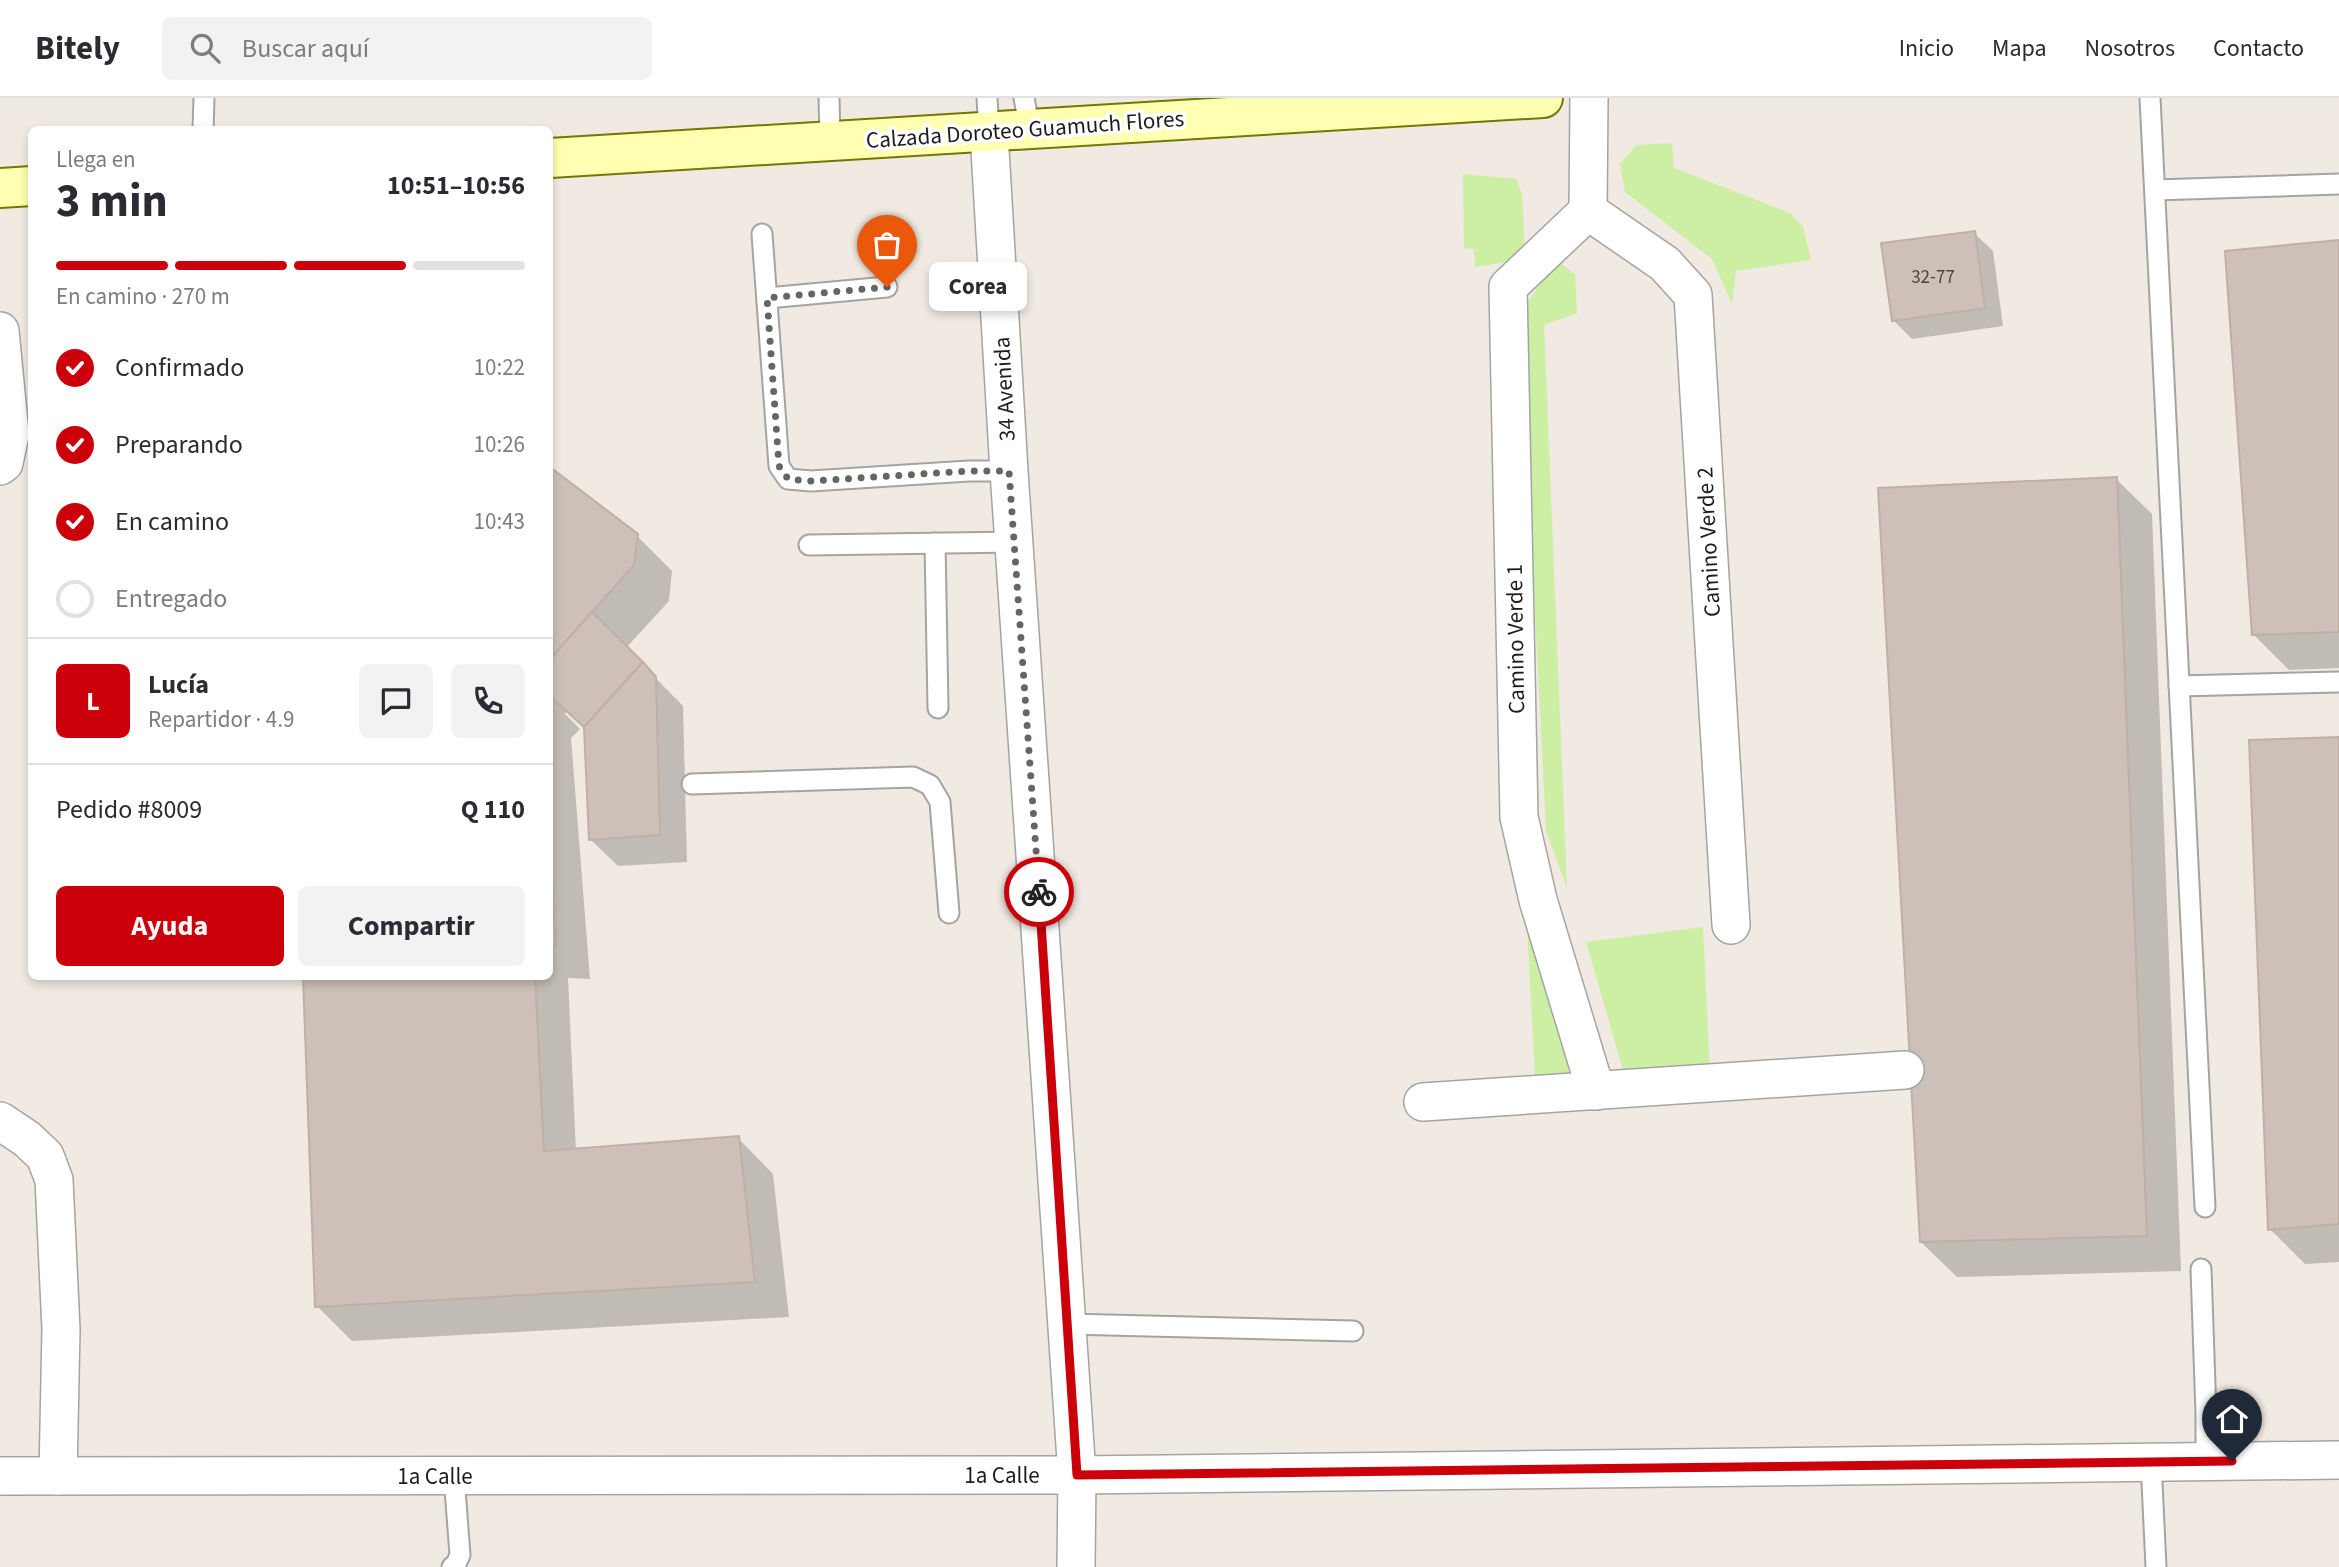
<!DOCTYPE html>
<html lang="es">
<meta charset="utf-8">
<style>
:root{--surface:#fff;--page:#f2f2f3;--text:#2b2b33;--muted:#7c7c81;--line:#e1e1e2;--accent:#cb000b}
body{margin:0;font-family:"Source Sans 3",sans-serif;background:var(--page);color:var(--text);height:100vh;display:flex;flex-direction:column;font-size:26px;white-space:nowrap}
*{box-sizing:border-box;margin:0}
p{font-size:23px;color:var(--muted)}
.icon{flex:none;width:38px;height:38px;fill:none;stroke:currentColor;stroke-width:2;stroke-linecap:round;stroke-linejoin:round}
.map{position:relative;flex:1;overflow:hidden}
.details{position:absolute;left:28px;top:28px;width:525px;height:854px;display:flex;flex-direction:column;background:var(--surface);border-radius:10px;box-shadow:0 4px 10px #0003}
.details>*{flex:none}
.pin{position:absolute;display:grid;place-items:center;width:60px;height:60px;color:#fff;margin:-72px -30px;border-radius:50% 50% 50% 0;rotate:-45deg;box-shadow:0 0 7px #0007}
.pin .icon{rotate:45deg}
.courier{position:absolute;display:grid;place-items:center;width:70px;height:70px;margin:-35px;border:5px solid #cb000b;border-radius:50%;background:#fff;color:#222;box-shadow:0 2px 9px #0007}
.bubble{position:absolute;height:49px;border-radius:10px;background:var(--surface);box-shadow:0 4px 10px #0003;font-size:23px;font-weight:700;line-height:49px;text-align:center}
.head em{font-style:normal;font-weight:700}
.head div{display:flex;flex-direction:column-reverse}
.head{display:flex;align-items:center;justify-content:space-between;height:119px;padding:0 28px}
h1{font-size:46px;font-weight:700;line-height:52px}
.bar{display:grid;grid-template-columns:repeat(4,1fr);gap:10px 7px;align-content:center;height:84px;padding:0 28px}
.bar i{height:9px;border-radius:5px;background:var(--line)}
.bar .active{background:var(--accent)}
.bar p{grid-column:span 4}
.line{display:flex;align-items:center;gap:18px;padding:0 28px;border-top:2px solid var(--line)}
.line div{flex:1}
.round{display:grid;place-items:center;flex:none;width:74px;height:74px;border-radius:10px;background:var(--page)}
ol{padding:0 28px;list-style:none}
li{display:flex;align-items:center;gap:21px;height:77px}
li p{margin-inline-start:auto}
li .icon{padding:7px;border-radius:50%;background:var(--accent);color:#fff;stroke-width:4}
li:last-child{color:var(--muted)}
li i{width:38px;height:38px;border:4px solid var(--line);border-radius:50%}
.action{display:flex;gap:14px;margin-top:auto;padding:14px 28px}
.action a{flex:1;height:80px;border-radius:10px;background:var(--accent);color:#fff;font-size:28px;font-weight:700;line-height:80px;text-align:center}
.action a+a{background:var(--page);color:var(--text)}
header{display:flex;align-items:center;gap:42px;box-sizing:border-box;height:98px;padding:0 35px;background:var(--surface);border-bottom:2px solid var(--line)}
header strong{font-size:33px}
nav{display:flex;gap:38px;margin-inline-start:auto;font-size:24px}
.search{width:490px;height:63px;background:var(--page);display:flex;align-items:center;gap:18px;box-sizing:border-box;padding:0 24px;border-radius:10px;color:var(--muted);font-size:26px}
.map>svg:first-child{display:block}
</style>
<header>
<strong>Bitely</strong>
<div class="search"><svg class="icon" aria-label="search" viewBox="0 0 24 24"><circle cx="10" cy="10" r="6"/><path d="M15 15l6 6"/></svg>Buscar aquí</div>
<nav><a>Inicio</a><a>Mapa</a><a>Nosotros</a><a>Contacto</a></nav>
</header>
<div class="map">
<svg width="2339" height="1469" viewBox="0 0 2339 1469">
<rect width="100%" height="100%" fill="#f0eae2"/>
<!-- grass -->
<g fill="#ccefa3">
<path d="M 1672,45 L 1674,70 L 1790,115 L 1803,129 L 1811,162 L 1736,173 L 1732,206 L 1712,161 L 1625,94 L 1620,66 L 1636,47 Z"/>
<path d="M 1463,76 L 1516,81 L 1522,96 L 1525,161 L 1475,169 L 1474,151 L 1464,150 Z"/>
<path d="M 1556,162 L 1575,176 L 1577,215 L 1544,227 L 1567,790 L 1546,733 L 1520,216 Z"/>
<path d="M 1527,828 L 1572,962 L 1572,981 L 1557,988 L 1535,977 Z"/>
<path d="M 1703,829 L 1710,976 L 1641,984 L 1623,972 L 1586,844 Z"/>
</g>
<!-- shadow -->
<g fill="#0003">
<path d="M 1974,135 L 1993,153 L 2003,228 L 1912,241 L 1893,222 Z"/>
<path d="M 2339,144 L 2339,570 L 2289,572 L 2254,537 Z"/>
<path d="M 550,371 L 636,437 L 672,473 L 669,503 L 626,550 L 683,608 L 687,764 L 618,768 L 590,741 L 586,630 L 567,613 L 565,616 L 580,631 L 571,640 L 590,881 L 568,880 L 576,1053 L 738,1040 L 773,1076 L 789,1219 L 352,1243 L 317,1208 L 304,878 L 550,878 Z"/>
<path d="M 2116,381 L 2152,416 L 2181,1173 L 1957,1179 L 1921,1144 Z"/>
<path d="M 2339,641 L 2339,1164 L 2305,1166 L 2270,1131 Z"/>
</g>
<!-- building -->
<g fill="#ccc0b8" stroke="#c2afa3" stroke-width="2">
<path d="M 1975,133 L 1985,210 L 1892,223 L 1881,145 Z"/>
<path d="M 2339,142 L 2339,534 L 2252,537 L 2225,153 Z"/>
<path d="M 550,369 L 638,436 L 634,467 L 550,561 Z"/>
<path d="M 2117,379 L 2147,1138 L 1920,1144 L 1878,390 Z"/>
<path d="M 592,514 L 643,564 L 584,629 L 550,598 L 550,561 Z"/>
<path d="M 643,564 L 656,579 L 660,737 L 589,742 L 584,629 Z"/>
<path d="M 2339,639 L 2339,1126 L 2268,1132 L 2249,642 Z"/>
<path d="M 550,768 L 556,847 L 550,846 Z"/>
<path d="M 303,878 L 535,878 L 544,1053 L 739,1038 L 755,1184 L 315,1209 Z"/>
</g>
<g fill="none" stroke-linecap="round" stroke-linejoin="round">
<defs>
<g id="lane">
<path d="M 829,0 L 830,43"/>
<path d="M 987,0 L 989,35"/>
<path d="M 1024,0 L 1030,32"/>
<path d="M 2150,0 L 2205,1109"/>
<path d="M 203,32 L 204,0"/>
<path d="M 2155,92 L 2339,86"/>
<path d="M 762,136 L 779,368 L 788,381 L 811,383 L 969,373 L 1009,373"/>
<path d="M 767,200 L 887,189"/>
<path d="M 935,445 L 938,610"/>
<path d="M 809,447 L 1016,444"/>
<path d="M 2179,588 L 2339,584"/>
<path d="M 692,686 L 913,679 L 930,687 L 940,704 L 949,815"/>
<path d="M 2201,1171 L 2206,1316 L 2206,1363"/>
<path d="M 1067,1226 L 1353,1233"/>
<path d="M 2151,1363 L 2156,1469"/>
<path d="M 452,1469 L 456,1466 L 460,1457 L 454,1378"/>
</g>
<g id="street">
<path d="M 989,35 L 1009,373 L 1077,1377 L 1076,1469"/>
<path d="M 1588,113 L 1508,189 L 1519,719 L 1538,802 L 1596,993"/>
<path d="M 1588,113 L 1665,166 L 1693,197 L 1731,827"/>
<path d="M 1588,113 L 1589,0"/>
<path d="M 0,233 L 10,336 L 4,365 L 0,368"/>
<path d="M 1423,1004 L 1905,972"/>
<path d="M 0,1023 L 27,1041 L 45,1058 L 54,1082 L 61,1231 L 58,1378"/>
<path d="M 0,1378 L 1077,1377 L 2339,1362"/>
</g>
<g id="secondary">
<path d="M 550,60 L 1543,0"/>
<path d="M 0,90 L 32,88"/>
</g>
</defs>
<!-- lane casing -->
<use href="#lane" stroke="#a4a4a4" stroke-width="23"/>
<!-- street casing -->
<use href="#street" stroke="#a4a4a4" stroke-width="40"/>
<!-- secondary casing -->
<use href="#secondary" stroke="#727900" stroke-width="42"/>
<!-- lane -->
<use href="#lane" stroke="#fff" stroke-width="19"/>
<!-- street -->
<use href="#street" stroke="#fff" stroke-width="37"/>
<!-- secondary -->
<use href="#secondary" stroke="#ffffb1" stroke-width="38"/>
</g>
<g fill="none" stroke-linecap="round" stroke-linejoin="round">
<!-- done -->
<path stroke="#676562" stroke-width="7" stroke-dasharray="0 12.6" d="M 887,189 L 767,200 L 779,368 L 788,381 L 811,383 L 969,373 L 1009,373 L 1039,794"/>
<!-- route -->
<path stroke="#cb000b" stroke-width="9" d="M 1039,794 L 1077,1377 L 2232,1363"/>
</g>
<g text-anchor="middle" stroke-width="7" stroke-linejoin="round" paint-order="stroke">
<!-- number labels -->
<g font-size="19" fill="#494644">
<text x="1933" y="185">32-77</text>
</g>
<!-- street labels -->
<g font-size="23" fill="#1d1d1d" stroke="#fff">
<text transform="translate(1025 31) rotate(-4)" y="8">Calzada Doroteo Guamuch Flores</text>
<text transform="translate(1004 291) rotate(-93)" y="8">34 Avenida</text>
<text transform="translate(1708 444) rotate(-93)" y="8">Camino Verde 2</text>
<text transform="translate(1515 541) rotate(-91)" y="8">Camino Verde 1</text>
<text x="1002" y="1385">1a Calle</text>
<text x="435" y="1386">1a Calle</text>
</g>
</g>
</svg>
<div class="pin" style="left:887px;top:189px;background:#ea580c"><svg class="icon" aria-label="bag" viewBox="0 0 24 24"><path d="M5 8h14l-1 12H6zM9 8a3 3 0 0 1 6 0"/></svg></div>
<div class="pin" style="left:2232px;top:1363px;background:#1f2937"><svg class="icon" aria-label="home" viewBox="0 0 24 24"><path d="M3 11l9-7 9 7M6 9v11h12V9"/></svg></div>
<div class="courier" style="left:1039px;top:794px"><svg class="icon" aria-label="bike" viewBox="0 0 24 24"><circle cx="6" cy="16" r="4"/><circle cx="18" cy="16" r="4"/><path d="M6 16l4-8h5l3 8M10 8l3 8H6M13 5h3"/></svg></div>
<div class="bubble" style="left:929px;top:164px;width:98px">Corea</div>
<section class="details">
<div class="head"><div><h1>3 min</h1><p>Llega en</p></div><em>10:51–10:56</em></div>
<div class="bar"><i class="active"></i><i class="active"></i><i class="active"></i><i></i><p>En camino · 270 m</p></div>
<ol>
<li><svg class="icon" aria-label="check" viewBox="0 0 24 24"><path d="M5 12l5 5 9-10"/></svg>Confirmado<p>10:22</p></li>
<li><svg class="icon" aria-label="check" viewBox="0 0 24 24"><path d="M5 12l5 5 9-10"/></svg>Preparando<p>10:26</p></li>
<li><svg class="icon" aria-label="check" viewBox="0 0 24 24"><path d="M5 12l5 5 9-10"/></svg>En camino<p>10:43</p></li>
<li><i></i>Entregado</li>
</ol>
<div class="line" style="height:126px"><b class="round" style="background:var(--accent);color:#fff">L</b><div><b>Lucía</b><p>Repartidor · 4.9</p></div><a class="round"><svg class="icon" aria-label="chat" viewBox="0 0 24 24"><path d="M4 5h16v11H9l-5 4z"/></svg></a><a class="round"><svg class="icon" aria-label="phone" viewBox="0 0 24 24"><path d="M5 4h4l2 5-3 2q2 4 5 5l2-3 5 2v4C11 20 4 13 5 4z"/></svg></a></div>
<div class="line" style="height:91px"><div>Pedido #8009</div><b>Q 110</b></div>
<div class="action"><a>Ayuda</a><a>Compartir</a></div>
</section>
</div>
